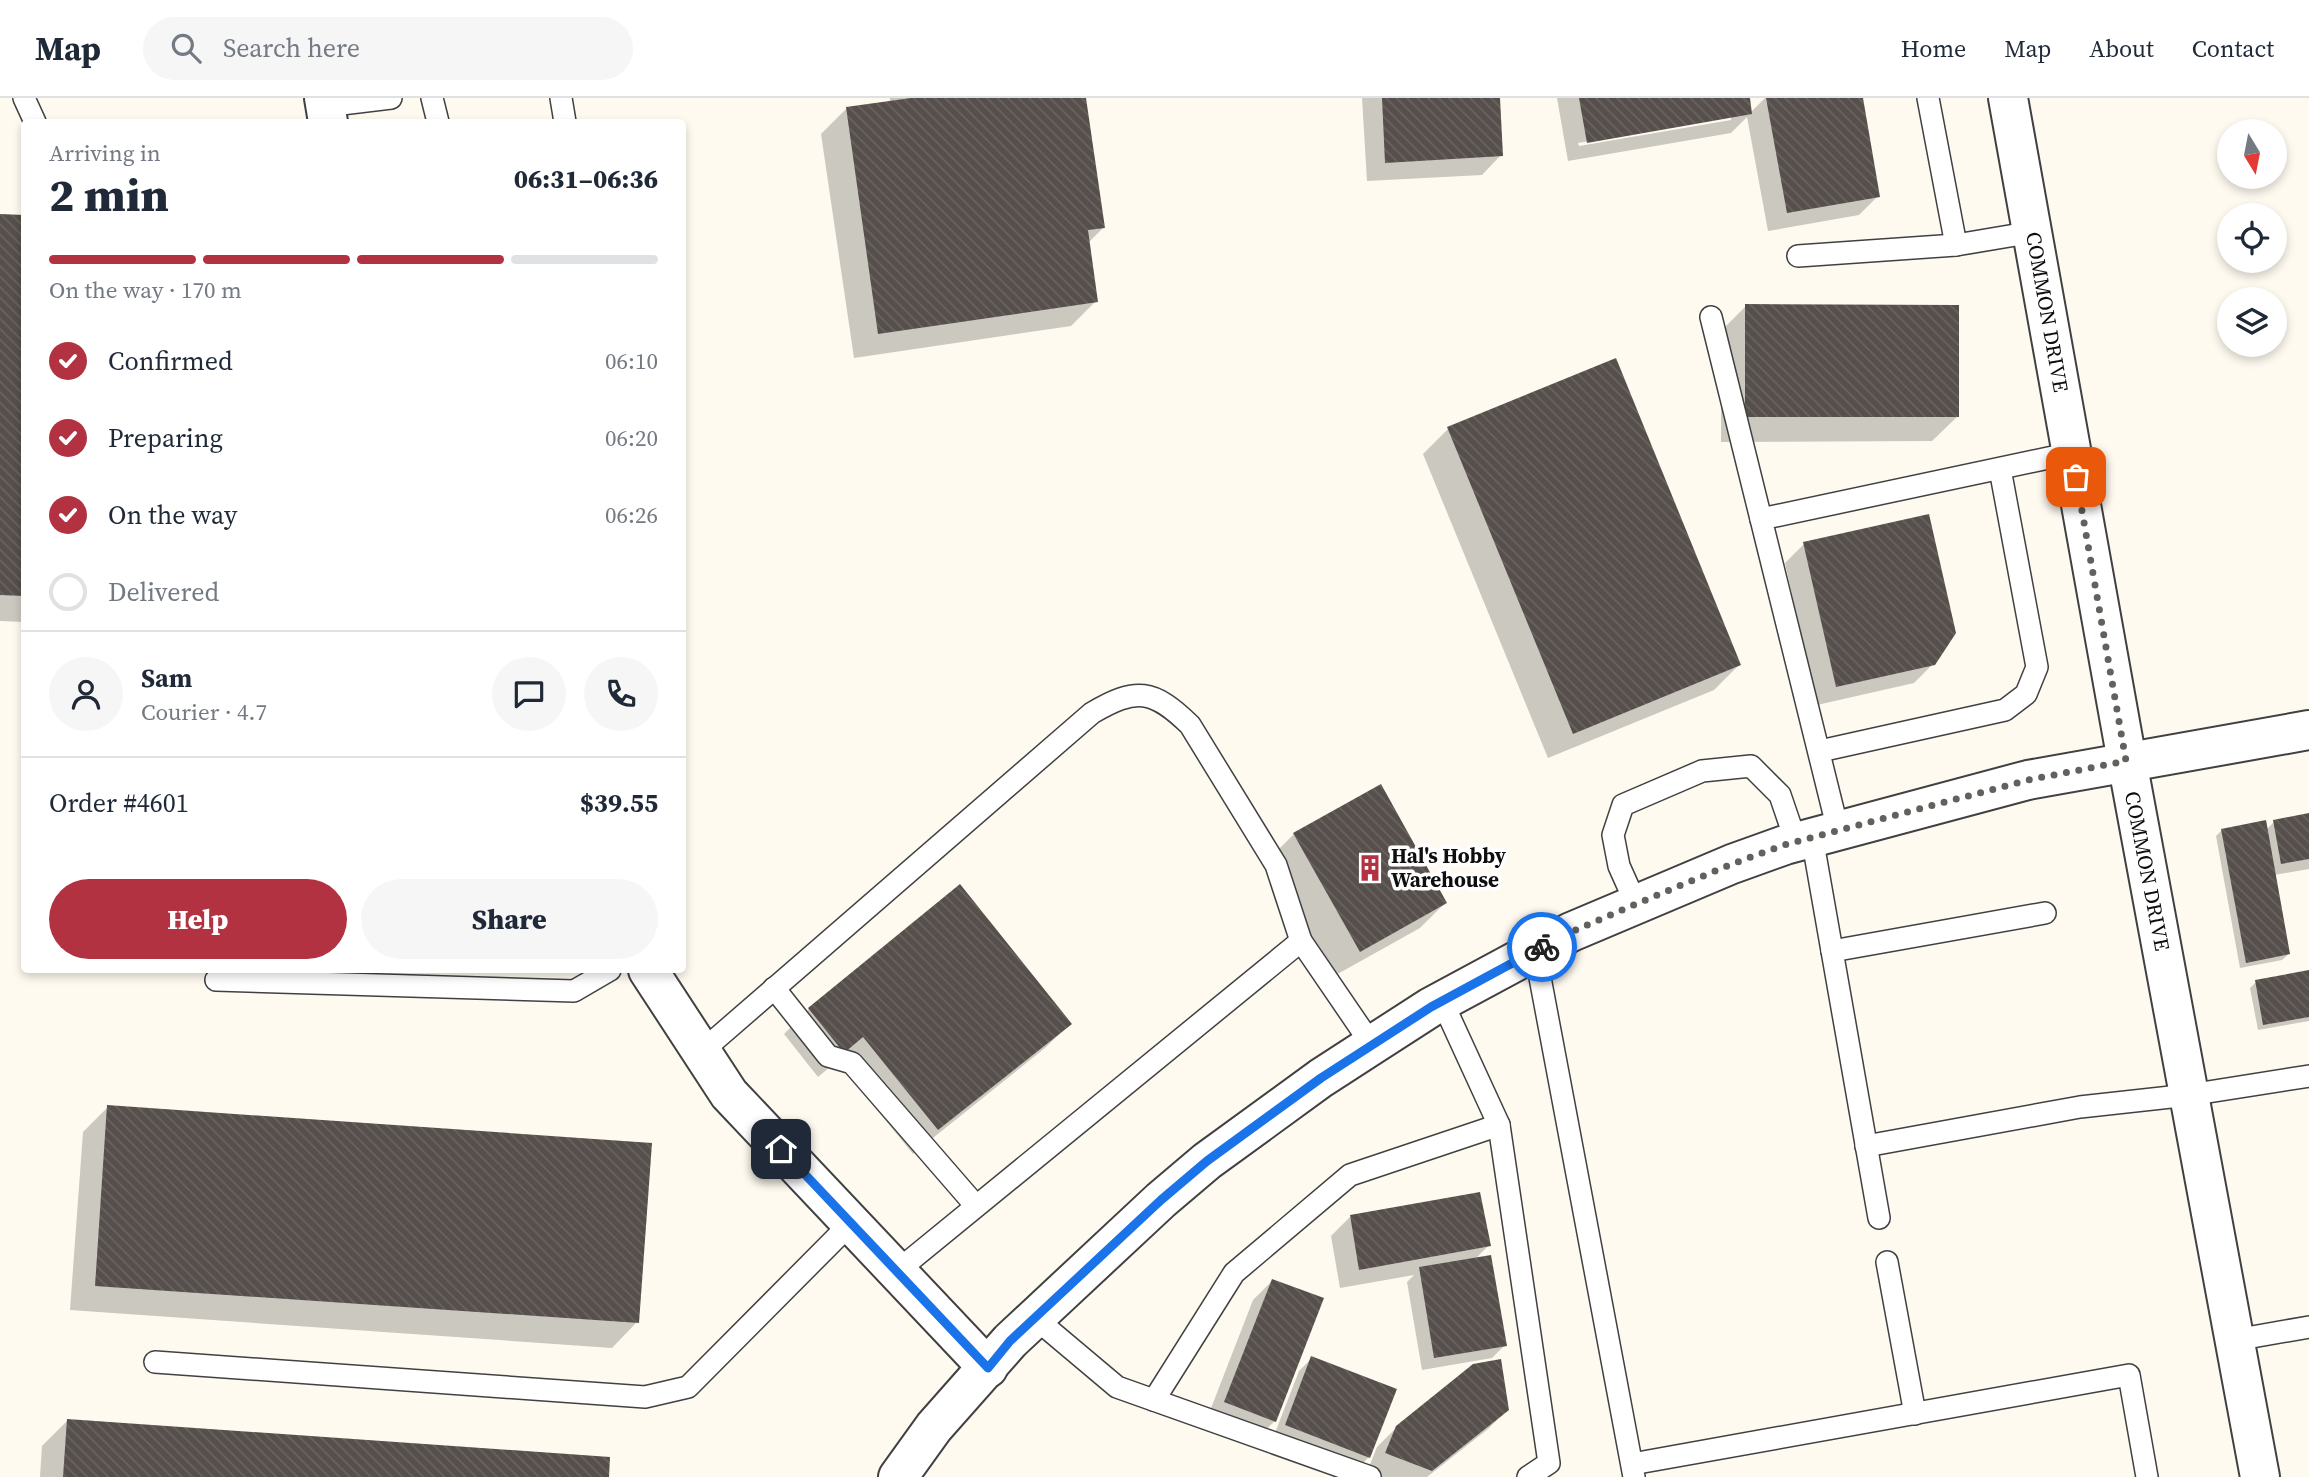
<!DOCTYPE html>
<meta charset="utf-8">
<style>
:root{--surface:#fff;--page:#f6f6f7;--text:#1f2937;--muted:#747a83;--line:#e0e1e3;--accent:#b23241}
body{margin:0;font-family:"Source Serif 4",serif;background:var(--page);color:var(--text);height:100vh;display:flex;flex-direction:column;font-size:26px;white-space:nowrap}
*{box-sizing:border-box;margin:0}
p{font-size:23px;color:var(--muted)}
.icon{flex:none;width:38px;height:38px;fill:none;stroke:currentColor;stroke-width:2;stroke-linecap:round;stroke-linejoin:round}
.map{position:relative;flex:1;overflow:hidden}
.details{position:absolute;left:21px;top:21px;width:665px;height:854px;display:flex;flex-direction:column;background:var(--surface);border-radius:7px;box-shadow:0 4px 10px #0003}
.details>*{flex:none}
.needle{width:46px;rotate:170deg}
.fabs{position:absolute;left:2217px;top:21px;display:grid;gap:14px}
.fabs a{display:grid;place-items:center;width:70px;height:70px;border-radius:50%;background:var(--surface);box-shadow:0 4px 10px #0003;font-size:35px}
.pin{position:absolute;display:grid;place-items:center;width:60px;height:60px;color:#fff;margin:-30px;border-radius:14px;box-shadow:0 4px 10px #0006}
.courier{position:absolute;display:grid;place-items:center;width:70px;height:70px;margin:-35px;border:5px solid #1a73e8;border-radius:50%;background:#fff;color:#222;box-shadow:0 2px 9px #0007}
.summary em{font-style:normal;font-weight:800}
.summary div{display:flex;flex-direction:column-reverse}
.summary{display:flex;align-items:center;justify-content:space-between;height:119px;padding:0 28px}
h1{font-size:46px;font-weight:800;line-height:52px}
.bar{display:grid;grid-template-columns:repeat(4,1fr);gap:10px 7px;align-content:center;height:84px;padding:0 28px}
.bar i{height:9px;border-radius:5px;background:var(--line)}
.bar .current{background:var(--accent)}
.bar p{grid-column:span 4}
.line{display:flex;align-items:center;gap:18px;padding:0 28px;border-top:2px solid var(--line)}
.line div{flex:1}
.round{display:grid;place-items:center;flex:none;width:74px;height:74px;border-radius:37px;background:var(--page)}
ol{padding:0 28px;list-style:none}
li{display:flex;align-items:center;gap:21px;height:77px}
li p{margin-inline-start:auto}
li .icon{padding:7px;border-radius:50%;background:var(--accent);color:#fff;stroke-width:4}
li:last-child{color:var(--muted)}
li i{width:38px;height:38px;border:4px solid var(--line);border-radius:50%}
.primary-button{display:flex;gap:14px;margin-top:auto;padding:14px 28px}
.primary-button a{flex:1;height:80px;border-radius:42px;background:var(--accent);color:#fff;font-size:28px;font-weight:800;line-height:80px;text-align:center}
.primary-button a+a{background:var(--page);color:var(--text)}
header{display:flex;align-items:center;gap:42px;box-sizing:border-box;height:98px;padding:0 35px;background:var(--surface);border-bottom:2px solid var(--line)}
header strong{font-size:33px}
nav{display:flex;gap:38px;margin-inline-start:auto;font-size:24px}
.search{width:490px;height:63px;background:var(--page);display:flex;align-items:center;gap:18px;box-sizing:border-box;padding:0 24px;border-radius:38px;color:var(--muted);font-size:26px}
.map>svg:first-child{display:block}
</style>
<header>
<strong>Map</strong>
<div class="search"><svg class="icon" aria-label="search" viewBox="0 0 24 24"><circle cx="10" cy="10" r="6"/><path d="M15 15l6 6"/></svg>Search here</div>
<nav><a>Home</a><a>Map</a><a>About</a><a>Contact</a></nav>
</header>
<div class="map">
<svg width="2309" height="1379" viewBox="0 0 2309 1379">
<defs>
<pattern id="building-back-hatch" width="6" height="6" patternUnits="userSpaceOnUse" patternTransform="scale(1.75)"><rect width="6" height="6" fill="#564f4b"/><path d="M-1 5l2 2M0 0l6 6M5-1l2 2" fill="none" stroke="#696461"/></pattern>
</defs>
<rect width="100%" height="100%" fill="#fefaf0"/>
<!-- shadow -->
<g fill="#0003" fill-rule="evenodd">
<path d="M 890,0 L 1084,0 L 1103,130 L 1088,145 L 1096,203 L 1071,228 L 854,260 L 821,36 L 846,11 L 890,5 Z"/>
<path d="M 1362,0 L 1498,0 L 1501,57 L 1482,77 L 1367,83 Z"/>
<path d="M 1557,0 L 1748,0 L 1750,15 L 1765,0 L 1861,0 L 1878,98 L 1859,117 L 1768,133 L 1747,19 L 1731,35 L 1568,63 ZM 1731,18 L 1731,22 L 1579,48 L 1578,45 Z"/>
<path d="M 0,117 L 24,119 L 24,524 L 0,523 Z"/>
<path d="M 1746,208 L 1958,318 L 1932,343 L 1721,344 L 1721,233 Z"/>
<path d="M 1448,331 L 1739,567 L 1714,592 L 1548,660 L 1423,356 Z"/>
<path d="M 1804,446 L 1933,566 L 1914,585 L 1817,607 L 1785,465 Z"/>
<path d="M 2309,717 L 2309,771 L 2274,777 L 2289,856 L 2282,862 L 2240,870 L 2216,738 L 2222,732 L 2266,732 L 2274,724 Z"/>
<path d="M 1294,736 L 1445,805 L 1420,830 L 1334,878 L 1269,761 Z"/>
<path d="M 960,788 L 1070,926 L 1045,950 L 913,1056 L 837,963 L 818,979 L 784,936 L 809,911 Z"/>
<path d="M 2309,874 L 2309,923 L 2258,932 L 2250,890 L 2256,884 Z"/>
<path d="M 108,1009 L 637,1224 L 612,1250 L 70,1212 L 83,1034 Z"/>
<path d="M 1350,1119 L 1489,1147 L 1475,1161 L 1505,1247 L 1492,1260 L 1422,1272 L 1407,1184 L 1414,1177 L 1340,1190 L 1331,1138 Z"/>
<path d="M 1272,1183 L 1275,1323 L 1255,1342 L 1206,1323 L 1253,1202 Z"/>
<path d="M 1312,1260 L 1369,1359 L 1356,1372 L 1273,1340 L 1299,1273 Z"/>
<path d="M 1507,1312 L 1488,1331 L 1427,1379 L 1378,1379 L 1367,1374 L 1377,1349 L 1397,1329 Z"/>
<path d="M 67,1323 L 607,1379 L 40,1379 L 42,1348 Z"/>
</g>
<!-- building -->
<g fill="url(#building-back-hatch)">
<path d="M 911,0 L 1086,0 L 1105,130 L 1088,132 L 1098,204 L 878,236 L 846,9 Z"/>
<path d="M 1382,0 L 1500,0 L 1503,58 L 1385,65 Z"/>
<path d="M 1579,0 L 1750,0 L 1752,16 L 1587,45 Z"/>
<path d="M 1766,0 L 1863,0 L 1880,99 L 1787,115 Z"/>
<path d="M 0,116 L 24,117 L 24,498 L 0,497 Z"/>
<path d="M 1745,206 L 1959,207 L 1959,319 L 1745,319 Z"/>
<path d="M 1616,260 L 1741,567 L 1573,636 L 1447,329 Z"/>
<path d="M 1929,416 L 1956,535 L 1935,567 L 1836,589 L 1803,444 Z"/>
<path d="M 1381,686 L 1447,805 L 1360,854 L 1293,735 Z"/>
<path d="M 2309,715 L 2309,761 L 2281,766 L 2273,722 Z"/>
<path d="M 2266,722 L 2290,856 L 2246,865 L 2221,731 Z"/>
<path d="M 960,786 L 1072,926 L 938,1032 L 863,939 L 844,955 L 808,910 Z"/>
<path d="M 2309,872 L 2309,919 L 2263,927 L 2255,882 Z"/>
<path d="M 107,1007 L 652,1045 L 639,1225 L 95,1188 Z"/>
<path d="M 1480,1094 L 1491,1148 L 1359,1172 L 1350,1117 Z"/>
<path d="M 1491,1157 L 1507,1248 L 1434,1260 L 1419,1169 Z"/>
<path d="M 1272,1181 L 1324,1200 L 1276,1324 L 1224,1304 Z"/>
<path d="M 1311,1258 L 1397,1291 L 1370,1360 L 1285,1327 Z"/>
<path d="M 1501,1261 L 1509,1312 L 1432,1373 L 1385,1355 L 1396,1328 L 1473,1266 Z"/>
<path d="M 67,1321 L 610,1359 L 609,1379 L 63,1379 Z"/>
</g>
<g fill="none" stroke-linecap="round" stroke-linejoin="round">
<defs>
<g id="service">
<path d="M 24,0 L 35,24"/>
<path d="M 432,0 L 438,24"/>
<path d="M 561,0 L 565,24"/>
<path d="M 1928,0 L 1956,147 L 2033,134"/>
<path d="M 325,8 L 391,0"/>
<path d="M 1798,158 L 1956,147"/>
<path d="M 1711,219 L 1761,421"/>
<path d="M 1820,653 L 2005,612 L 2026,596 L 2037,569 L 2000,371"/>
<path d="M 1838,732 L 1761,421 L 2072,355"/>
<path d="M 1812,739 L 1879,1120"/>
<path d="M 1636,806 L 1619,768 L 1613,737 L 1623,707 L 1702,673 L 1751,668 L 1780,697 L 1796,744"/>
<path d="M 1535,853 L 1634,1379"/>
<path d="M 1832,853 L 2045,815"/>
<path d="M 216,882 L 574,893 L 610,872"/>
<path d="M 774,890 L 828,958 L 852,965 L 976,1108"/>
<path d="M 1442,903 L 1499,1027 L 1549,1365 L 1528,1379"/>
<path d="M 701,954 L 1092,615 C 1136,589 1153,591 1190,627 L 1276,767 L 1301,843"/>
<path d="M 1866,1048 L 2080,1009 L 2189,997 L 2309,978"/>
<path d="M 1887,1164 L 1915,1316"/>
<path d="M 896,1174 L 1301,843 L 1372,947"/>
<path d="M 1035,1220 L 1117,1289 L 1370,1379"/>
<path d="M 2235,1242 L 2309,1229"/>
<path d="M 155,1264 L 645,1299 L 688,1289 L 851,1125"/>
<path d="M 1154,1302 L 1234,1175 L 1350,1077 L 1499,1027"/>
<path d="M 1632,1366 L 2129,1277 L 2147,1379"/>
</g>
<path id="minor" d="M 2008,0 L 2127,663 L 2260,1379"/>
<g id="tertiary">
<path d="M 324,0 L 328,24"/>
<path d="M 648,872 L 729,996 L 988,1270"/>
<path d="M 898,1379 L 934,1329 L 1010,1243 L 1161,1102 L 1207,1063 L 1321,980 L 1372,947 L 1431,909 L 1535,853 L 1571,834 L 1732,766 L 1785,747 L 2028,682 L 2309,632"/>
</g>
</defs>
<!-- service casing -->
<use href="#service" stroke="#414141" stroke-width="24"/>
<!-- minor casing -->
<use href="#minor" stroke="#414141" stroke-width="42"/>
<!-- tertiary casing -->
<use href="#tertiary" stroke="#414141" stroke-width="42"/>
<!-- service -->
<use href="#service" stroke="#fff" stroke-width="21"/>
<!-- minor -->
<use href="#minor" stroke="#fff" stroke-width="38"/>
<!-- tertiary -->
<use href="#tertiary" stroke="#fff" stroke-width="38"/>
</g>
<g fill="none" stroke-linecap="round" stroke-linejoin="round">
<!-- done -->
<path stroke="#62615d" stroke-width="7" stroke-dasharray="0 12.6" d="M 1542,849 L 1571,834 L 1636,806 L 1732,766 L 1784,747 L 2028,682 L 2126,663 L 2076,379"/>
<!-- route -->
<path stroke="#1a73e8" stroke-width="9" d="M 781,1051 L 988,1270 L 1010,1243 L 1161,1102 L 1207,1063 L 1321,980 L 1431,909 L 1542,849"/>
</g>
<!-- icons -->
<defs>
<symbol id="building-bare" viewBox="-9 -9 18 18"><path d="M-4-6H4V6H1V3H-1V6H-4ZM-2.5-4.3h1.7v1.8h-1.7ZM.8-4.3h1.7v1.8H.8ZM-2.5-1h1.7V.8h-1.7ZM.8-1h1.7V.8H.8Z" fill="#b23241" stroke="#fff" stroke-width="2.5" paint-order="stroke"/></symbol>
</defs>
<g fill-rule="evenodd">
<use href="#building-bare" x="1351" y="751" width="38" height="38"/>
</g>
<g text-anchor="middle" stroke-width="7" stroke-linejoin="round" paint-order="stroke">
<!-- street labels -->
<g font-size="21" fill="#0e0e0e" stroke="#fff">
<text transform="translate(2047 214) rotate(80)" y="7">COMMON DRIVE</text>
<text transform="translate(2147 773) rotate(79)" y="7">COMMON DRIVE</text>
</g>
<!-- poi labels -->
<g font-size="21" font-weight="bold" fill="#0e0e0e" stroke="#fff" text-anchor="start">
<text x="1391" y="765">Hal's Hobby<tspan x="1391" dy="24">Warehouse</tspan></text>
</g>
</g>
</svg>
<div class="fabs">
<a><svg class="needle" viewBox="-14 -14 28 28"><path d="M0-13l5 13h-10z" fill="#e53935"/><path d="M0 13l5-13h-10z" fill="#747a83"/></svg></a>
<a><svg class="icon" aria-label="locate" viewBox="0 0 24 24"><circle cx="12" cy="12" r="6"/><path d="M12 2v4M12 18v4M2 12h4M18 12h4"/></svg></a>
<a><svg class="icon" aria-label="layers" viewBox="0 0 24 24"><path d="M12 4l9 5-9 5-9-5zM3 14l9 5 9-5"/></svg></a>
</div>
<div class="pin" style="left:2076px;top:379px;background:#ea580c"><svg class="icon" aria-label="bag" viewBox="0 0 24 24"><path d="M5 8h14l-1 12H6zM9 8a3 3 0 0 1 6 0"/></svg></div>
<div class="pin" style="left:781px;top:1051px;background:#1f2937"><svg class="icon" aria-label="home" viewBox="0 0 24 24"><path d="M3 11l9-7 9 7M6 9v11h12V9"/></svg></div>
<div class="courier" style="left:1542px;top:849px"><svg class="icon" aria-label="bike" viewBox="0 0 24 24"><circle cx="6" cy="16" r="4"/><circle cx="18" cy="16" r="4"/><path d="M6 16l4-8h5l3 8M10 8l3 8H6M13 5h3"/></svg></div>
<section class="details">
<div class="summary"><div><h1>2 min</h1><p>Arriving in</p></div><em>06:31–06:36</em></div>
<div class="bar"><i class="current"></i><i class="current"></i><i class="current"></i><i></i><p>On the way · 170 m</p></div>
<ol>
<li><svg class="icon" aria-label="check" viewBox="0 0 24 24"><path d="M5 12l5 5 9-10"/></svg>Confirmed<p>06:10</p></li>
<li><svg class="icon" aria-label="check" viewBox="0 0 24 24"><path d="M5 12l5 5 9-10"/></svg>Preparing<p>06:20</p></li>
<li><svg class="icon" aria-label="check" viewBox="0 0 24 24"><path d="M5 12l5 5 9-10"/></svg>On the way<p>06:26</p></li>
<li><i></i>Delivered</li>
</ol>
<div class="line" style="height:126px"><a class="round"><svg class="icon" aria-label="person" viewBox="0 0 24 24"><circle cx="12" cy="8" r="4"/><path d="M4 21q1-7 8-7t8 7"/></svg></a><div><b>Sam</b><p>Courier · 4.7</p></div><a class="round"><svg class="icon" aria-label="chat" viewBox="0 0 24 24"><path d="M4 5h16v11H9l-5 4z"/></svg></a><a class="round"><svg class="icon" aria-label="phone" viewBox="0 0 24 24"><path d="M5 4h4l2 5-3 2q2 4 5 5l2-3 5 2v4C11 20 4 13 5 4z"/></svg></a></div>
<div class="line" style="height:91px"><div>Order #4601</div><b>$39.55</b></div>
<div class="primary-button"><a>Help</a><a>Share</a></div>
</section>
</div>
